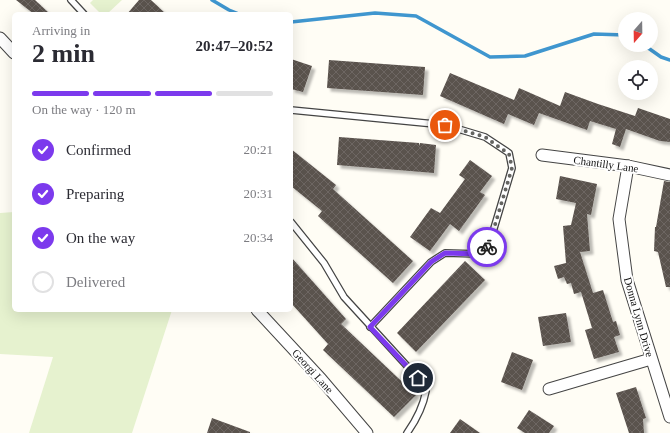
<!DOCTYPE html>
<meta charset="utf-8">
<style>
:root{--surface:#fff;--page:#f7f7f7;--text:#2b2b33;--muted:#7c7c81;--line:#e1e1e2;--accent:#7c3aed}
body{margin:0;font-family:Georgia,serif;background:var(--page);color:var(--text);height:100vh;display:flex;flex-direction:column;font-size:15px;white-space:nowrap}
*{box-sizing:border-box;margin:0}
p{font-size:13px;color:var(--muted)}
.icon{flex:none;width:22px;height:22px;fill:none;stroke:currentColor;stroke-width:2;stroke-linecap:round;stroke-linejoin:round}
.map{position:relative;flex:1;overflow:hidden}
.sheet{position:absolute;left:12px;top:12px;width:281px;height:300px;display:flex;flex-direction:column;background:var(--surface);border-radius:6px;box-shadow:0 4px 16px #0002}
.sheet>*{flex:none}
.needle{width:26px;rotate:200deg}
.buttons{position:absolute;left:618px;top:12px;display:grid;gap:8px}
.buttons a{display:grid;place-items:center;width:40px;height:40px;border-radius:50%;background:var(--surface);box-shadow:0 4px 16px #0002;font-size:20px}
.pin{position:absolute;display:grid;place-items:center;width:34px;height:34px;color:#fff;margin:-17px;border:2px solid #fff;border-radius:50%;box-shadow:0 1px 4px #0007}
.courier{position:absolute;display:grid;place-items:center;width:40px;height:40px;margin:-20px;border:3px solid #7c3aed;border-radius:50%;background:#fff;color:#222;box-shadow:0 1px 5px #0007}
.summary em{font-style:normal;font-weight:700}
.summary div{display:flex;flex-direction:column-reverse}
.summary{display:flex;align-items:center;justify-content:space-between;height:68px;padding:0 20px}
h1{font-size:26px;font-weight:700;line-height:30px}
.bar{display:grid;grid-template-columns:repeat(4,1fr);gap:6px 4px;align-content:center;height:48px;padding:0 20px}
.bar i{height:5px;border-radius:3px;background:var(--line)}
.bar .on{background:var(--accent)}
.bar p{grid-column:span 4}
ol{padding:0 20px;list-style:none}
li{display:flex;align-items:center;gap:12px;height:44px}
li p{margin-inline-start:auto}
li .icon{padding:4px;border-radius:50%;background:var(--accent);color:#fff;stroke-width:4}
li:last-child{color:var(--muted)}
li i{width:22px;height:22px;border:2px solid var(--line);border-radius:50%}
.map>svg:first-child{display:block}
</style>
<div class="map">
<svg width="670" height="433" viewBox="0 0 670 433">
<defs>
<pattern id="building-cross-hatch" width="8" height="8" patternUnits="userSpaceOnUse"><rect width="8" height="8" fill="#5a524d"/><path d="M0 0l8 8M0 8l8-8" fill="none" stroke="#6d6662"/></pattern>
<filter id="shadow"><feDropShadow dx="3.5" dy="3.5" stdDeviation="1" flood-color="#0004"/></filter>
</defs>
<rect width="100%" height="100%" fill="#fffdf5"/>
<!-- pitch -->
<g fill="#e6f2cf">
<path d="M 93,0 L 122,0 L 107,14 L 101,14 L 90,3 Z"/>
<path d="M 14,212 L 14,310 L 172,310 L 132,433 L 29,433 L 53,357 L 0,354 L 0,213 Z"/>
</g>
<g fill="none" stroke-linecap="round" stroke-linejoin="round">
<!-- stream -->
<g stroke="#3f96cf" stroke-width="3.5">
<path d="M 212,0 L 229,10 L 239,14"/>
<path d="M 291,22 L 375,13 L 416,16 L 490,57 L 525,56 L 594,34 L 625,35"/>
<path d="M 644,45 L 661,57 L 670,60"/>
</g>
</g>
<!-- building -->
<g fill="url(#building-cross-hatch)" filter="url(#shadow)">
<path d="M 16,0 L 35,0 L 50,14 L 34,14 Z"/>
<path d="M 139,0 L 151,0 L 166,14 L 127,14 Z"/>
<path d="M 291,59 L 312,66 L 303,92 L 291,89 Z"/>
<path d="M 329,60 L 425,67 L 423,95 L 327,88 Z"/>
<path d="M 450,73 L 514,100 L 519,88 L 560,106 L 565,92 L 598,104 L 635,116 L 638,108 L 670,119 L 670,142 L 660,141 L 626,129 L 620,147 L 612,144 L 616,129 L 590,121 L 587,130 L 539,113 L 534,125 L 508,114 L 504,124 L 440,96 Z"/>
<path d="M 339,137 L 419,143 L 419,146 L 420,143 L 436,145 L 434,173 L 337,165 Z"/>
<path d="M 291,149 L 336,185 L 333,189 L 413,261 L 393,283 L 318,216 L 322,211 L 291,186 Z"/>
<path d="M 470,160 L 492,176 L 480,192 L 485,195 L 459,231 L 450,224 L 430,251 L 410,237 L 431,208 L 440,213 L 465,179 L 459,175 Z"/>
<path d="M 560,176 L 597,184 L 591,215 L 587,214 L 590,251 L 580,252 L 593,293 L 603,290 L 613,322 L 616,321 L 620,335 L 614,337 L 619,352 L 594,359 L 585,330 L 592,328 L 581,292 L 574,294 L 571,283 L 567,284 L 564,277 L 558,279 L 554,266 L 566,263 L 563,226 L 571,225 L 576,203 L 556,199 Z"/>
<path d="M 664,181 L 670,182 L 670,287 L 666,287 L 658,252 L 654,251 L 655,227 L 656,227 Z"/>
<path d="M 291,257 L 346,319 L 341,324 L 416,395 L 394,417 L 323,350 L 328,344 L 291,303 Z"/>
<path d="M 465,261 L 485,280 L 416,352 L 397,333 Z"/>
<path d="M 566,313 L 571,342 L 543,346 L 538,317 Z"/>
<path d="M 512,352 L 533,360 L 522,390 L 501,382 Z"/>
<path d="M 636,387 L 646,418 L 643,419 L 644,433 L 629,433 L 616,393 Z"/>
<path d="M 529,410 L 554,426 L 549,433 L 525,433 L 517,428 Z"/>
<path d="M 212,418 L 250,432 L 250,433 L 207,433 Z"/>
<path d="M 460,419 L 480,433 L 450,433 Z"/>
</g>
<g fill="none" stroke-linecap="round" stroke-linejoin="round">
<defs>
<g id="lane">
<path d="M 71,0 L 84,14"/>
<path d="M 291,110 L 445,125 L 485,137 L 509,153 L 512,168 L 489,245 L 480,254 L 445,253 L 431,262 L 370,327"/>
<path d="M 291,222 L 324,263 L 344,297 L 418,378 L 426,391 C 423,407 417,419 407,433"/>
</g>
<g id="street">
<path d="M 0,38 L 14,53"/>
<path d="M 542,155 L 628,166 L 670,175"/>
<path d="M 628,166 L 619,219 L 627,280 L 670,417"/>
<path d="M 257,310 L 321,379 L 367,433"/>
<path d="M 549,389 L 651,359"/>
</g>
</defs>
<!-- lane casing -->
<use href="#lane" stroke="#444" stroke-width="8"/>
<!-- street casing -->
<use href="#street" stroke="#444" stroke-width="13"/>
<!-- lane -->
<use href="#lane" stroke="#fff" stroke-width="5.5"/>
<!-- street -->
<use href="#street" stroke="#fff" stroke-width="11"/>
</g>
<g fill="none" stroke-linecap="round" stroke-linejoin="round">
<!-- done -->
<path stroke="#646461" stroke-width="4" stroke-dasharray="0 7.2" d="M 445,125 L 485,137 L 509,154 L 512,168 L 489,245 L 487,247"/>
<!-- route -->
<path stroke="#7c3aed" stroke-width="5" d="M 418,378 L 370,327 L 431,262 L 445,253 L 480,254 L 487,247"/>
</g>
<g text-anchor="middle" stroke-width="4" stroke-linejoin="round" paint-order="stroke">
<!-- street labels -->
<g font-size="11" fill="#111" stroke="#fff">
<text transform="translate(606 164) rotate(8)" y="4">Chantilly Lane</text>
<text transform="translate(639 317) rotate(74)" y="4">Donna Lynn Drive</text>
<text transform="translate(313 371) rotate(48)" y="4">Georgi Lane</text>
</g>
</g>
</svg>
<div class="buttons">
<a><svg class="needle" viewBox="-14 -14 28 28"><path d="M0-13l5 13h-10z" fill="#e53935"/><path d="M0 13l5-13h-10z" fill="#7c7c81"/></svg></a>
<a><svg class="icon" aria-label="locate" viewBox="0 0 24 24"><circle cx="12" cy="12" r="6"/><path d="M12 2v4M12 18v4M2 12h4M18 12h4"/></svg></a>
</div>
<div class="pin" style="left:445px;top:125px;background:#ea580c"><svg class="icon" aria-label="bag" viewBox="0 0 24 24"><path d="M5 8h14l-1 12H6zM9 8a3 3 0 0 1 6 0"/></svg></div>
<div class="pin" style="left:418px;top:378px;background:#1f2937"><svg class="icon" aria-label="home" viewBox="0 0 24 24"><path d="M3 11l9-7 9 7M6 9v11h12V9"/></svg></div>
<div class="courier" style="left:487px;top:247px"><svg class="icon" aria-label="bike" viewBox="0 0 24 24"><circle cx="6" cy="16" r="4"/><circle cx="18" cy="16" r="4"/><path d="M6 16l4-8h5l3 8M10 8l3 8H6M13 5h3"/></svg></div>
<section class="sheet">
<div class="summary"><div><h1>2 min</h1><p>Arriving in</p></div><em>20:47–20:52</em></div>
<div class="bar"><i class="on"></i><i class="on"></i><i class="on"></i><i></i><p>On the way · 120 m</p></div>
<ol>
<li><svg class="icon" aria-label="check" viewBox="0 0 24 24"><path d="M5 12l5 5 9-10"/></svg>Confirmed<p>20:21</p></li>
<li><svg class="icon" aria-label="check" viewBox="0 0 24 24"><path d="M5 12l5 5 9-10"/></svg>Preparing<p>20:31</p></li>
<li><svg class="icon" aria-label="check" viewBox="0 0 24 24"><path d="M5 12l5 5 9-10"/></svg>On the way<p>20:34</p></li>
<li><i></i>Delivered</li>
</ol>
</section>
</div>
